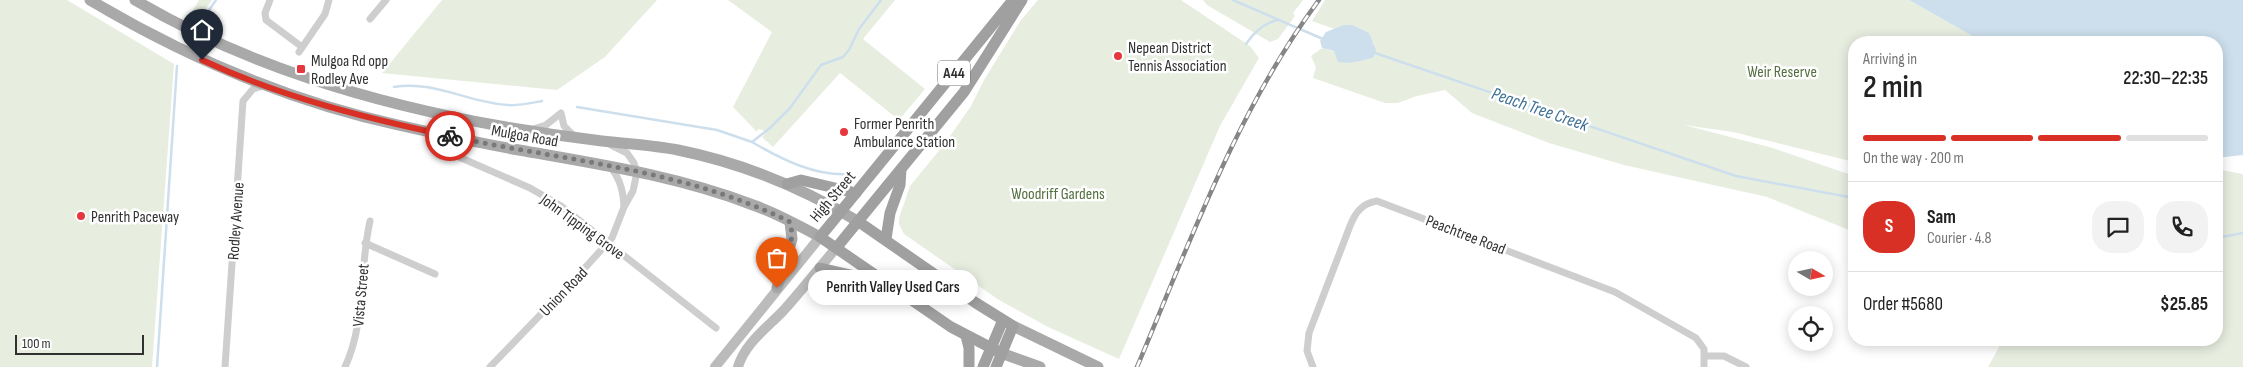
<!DOCTYPE html>
<meta charset="utf-8">
<style>
:root{--surface:#fff;--page:#f2f2f2;--text:#222;--muted:#767676;--line:#e0e0e0;--accent:#d93025}
body{margin:0;font-family:"Sofia Sans Condensed",sans-serif;background:var(--page);color:var(--text);height:100vh;display:flex;flex-direction:column;font-size:19px;white-space:nowrap}
*{box-sizing:border-box;margin:0}
p{font-size:16px;color:var(--muted)}
.icon{flex:none;width:28px;height:28px;fill:none;stroke:currentColor;stroke-width:2;stroke-linecap:round;stroke-linejoin:round}
.map{position:relative;flex:1;overflow:hidden}
.details{position:absolute;left:1848px;top:36px;width:375px;height:310px;display:flex;flex-direction:column;background:var(--surface);border-radius:20px;box-shadow:0 2px 12px #0003}
.details>*{flex:none}
.needle{width:32px;rotate:99deg}
.buttons{position:absolute;left:1788px;top:251px;display:grid;gap:10px}
.buttons a{display:grid;place-items:center;width:45px;height:45px;border-radius:50%;background:var(--surface);box-shadow:0 2px 12px #0003;font-size:25px}
.scale{position:absolute;left:15px;bottom:12px;width:129px;box-sizing:border-box;padding-left:5px;border:2px solid #313131;border-top:0;font-size:14px;line-height:18px;white-space:nowrap;color:#313131;-webkit-text-stroke:4px #fff;paint-order:stroke}
.pin{position:absolute;display:grid;place-items:center;width:42px;height:42px;color:#fff;margin:-51px -21px;border-radius:50% 50% 50% 0;rotate:-45deg;box-shadow:0 0 5px #0007}
.pin .icon{rotate:45deg}
.courier{position:absolute;display:grid;place-items:center;width:50px;height:50px;margin:-25px;border:4px solid #d93025;border-radius:50%;background:#fff;color:#222;box-shadow:0 1px 6px #0007}
.bubble{position:absolute;height:35px;border-radius:18px;background:var(--surface);box-shadow:0 2px 12px #0003;font-size:16px;font-weight:600;line-height:35px;text-align:center}
.headline em{font-style:normal;font-weight:600}
.headline div{display:flex;flex-direction:column-reverse}
.headline{display:flex;align-items:center;justify-content:space-between;height:85px;padding:0 15px}
h1{font-size:32px;font-weight:600;line-height:38px}
.bar{display:grid;grid-template-columns:repeat(4,1fr);gap:8px 5px;align-content:center;height:60px;padding:0 15px}
.bar i{height:6px;border-radius:4px;background:var(--line)}
.bar .on{background:var(--accent)}
.bar p{grid-column:span 4}
.line{display:flex;align-items:center;gap:12px;padding:0 15px;border-top:1px solid var(--line)}
.line div{flex:1}
.round{display:grid;place-items:center;flex:none;width:52px;height:52px;border-radius:20px;background:var(--page)}
.map>svg:first-child{display:block}
</style>
<div class="map">
<svg width="2243" height="367" viewBox="0 0 2243 367">
<rect width="100%" height="100%" fill="#fff"/>
<!-- green -->
<g fill="#e7eee0">
<path d="M 0,0 L 67,0 L 174,64 L 152,367 L 0,367 Z"/>
<path d="M 199,0 L 212,0 L 197,22 L 188,18 Z"/>
<path d="M 442,0 L 657,0 L 605,57 L 557,90 L 382,73 Z"/>
<path d="M 728,0 L 895,0 L 863,39 L 925,89 L 899,120 L 840,73 L 773,147 L 762,137 L 765,134 L 763,130 L 758,129 L 757,132 L 733,107 L 772,32 Z"/>
<path d="M 1038,0 L 1181,0 L 1250,46 L 1259,58 L 1220,126 L 1119,359 L 1048,327 L 999,300 L 904,234 L 899,224 L 899,218 L 910,186 L 946,142 L 971,106 L 984,80 L 1021,20 Z"/>
<path d="M 1203,0 L 1303,0 L 1293,13 L 1295,16 L 1278,39 L 1270,42 L 1207,5 Z"/>
<path d="M 1325,0 L 1909,0 L 1983,42 L 1854,42 L 1854,162 L 1733,132 L 1684,125 L 1773,148 L 1854,176 L 1854,232 L 1767,197 L 1624,165 L 1549,143 L 1472,113 L 1445,90 L 1417,96 L 1398,103 L 1385,103 L 1313,78 L 1316,67 L 1311,56 L 1322,48 L 1362,60 L 1373,58 L 1374,43 L 1312,21 Z"/>
<path d="M 2216,169 L 2243,174 L 2243,367 L 1988,367 L 2003,340 L 2216,340 Z"/>
</g>
<!-- water -->
<g fill="#cddfed">
<path d="M 1909,0 L 2243,0 L 2243,155 L 2216,158 L 2216,42 L 1983,42 Z"/>
<path d="M 1344,25 L 1352,25 L 1369,33 L 1376,50 L 1373,58 L 1350,63 L 1338,62 L 1334,51 L 1322,48 L 1320,41 L 1326,32 Z"/>
</g>
<g fill="none" stroke-linecap="round" stroke-linejoin="round">
<!-- stream -->
<g stroke="#cddfed" stroke-width="2.5">
<path d="M 1233,0 L 1323,39"/>
<path d="M 202,20 L 216,0"/>
<path d="M 1246,44 C 1254,32 1263,24 1277,20"/>
<path d="M 1372,52 L 1736,176 L 1854,198"/>
<path d="M 394,87 C 434,80 469,103 508,105 C 519,106 531,103 542,101"/>
<path d="M 577,107 L 717,130 L 752,142 L 770,128 L 790,108 L 821,65 L 843,57 L 849,50 L 859,29 L 881,0"/>
<path d="M 752,142 C 781,159 816,177 851,174"/>
<path d="M 2216,238 L 2243,233"/>
<path d="M 157,367 L 177,66"/>
</g>
<!-- minor -->
<g stroke="#cecece" stroke-width="7">
<path d="M 270,0 L 265,13 L 266,20 L 302,47"/>
<path d="M 370,19 L 386,0"/>
<path d="M 299,52 L 325,14 L 329,0"/>
<path d="M 533,129 L 546,125 L 561,113 L 564,126 L 575,137"/>
<path d="M 436,147 L 530,188 L 561,206 L 716,328"/>
<path d="M 610,166 C 620,179 623,190 624,206"/>
<path d="M 365,243 L 435,274"/>
<path d="M 1705,356 L 1724,356 L 1746,367"/>
<path d="M 225,367 L 243,101 L 253,89 L 263,86"/>
<path d="M 345,367 C 366,322 359,270 370,221"/>
<path d="M 490,367 L 573,281 L 612,238 L 624,207 L 633,191 L 637,172 L 634,163 L 627,153 L 611,145"/>
<path d="M 1313,367 L 1307,351 L 1309,333 L 1350,226 C 1355,213 1362,203 1377,201 L 1615,292 L 1696,338 L 1704,349 L 1704,367"/>
</g>
<!-- secondary -->
<g stroke="#bbb" stroke-width="10">
<path d="M 715,367 L 820,237"/>
<path d="M 738,367 C 745,343 767,328 784,310 C 802,290 819,268 837,247"/>
</g>
<!-- primary -->
<g stroke="#a9a9a9" stroke-width="11">
<path d="M 90,0 C 186,57 288,101 398,125 C 438,134 478,143 519,150 C 598,164 678,176 753,205 C 776,213 798,225 820,237"/>
<path d="M 135,0 C 247,66 372,103 500,126 C 534,132 568,137 602,141 C 628,144 653,145 678,150 C 742,163 803,188 859,222"/>
<path d="M 777,288 L 792,239 L 790,222"/>
<path d="M 1013,326 L 1098,367"/>
<path d="M 1001,353 L 1040,367"/>
</g>
<!-- trunk -->
<g stroke="#a0a0a0" stroke-width="11">
<path d="M 787,184 L 801,180 L 856,193"/>
<path d="M 859,222 L 976,303 L 1013,326 L 996,367"/>
<path d="M 886,239 L 890,213 L 900,185 L 901,169"/>
<path d="M 837,247 L 964,92 L 1022,0"/>
<path d="M 820,268 L 855,276 L 879,276"/>
<path d="M 966,336 L 969,348 L 969,367"/>
<path d="M 1001,353 L 951,327 L 820,237 L 1013,0"/>
<path d="M 983,367 L 1003,320"/>
</g>
<defs>
<path id="rail" d="M 1137,367 C 1190,242 1237,110 1319,0"/>
</defs>
<!-- rail casing -->
<use href="#rail" stroke="#868686" stroke-width="4.5"/>
<!-- rail -->
<use href="#rail" stroke="#fff" stroke-width="2.5" stroke-dasharray="8" stroke-linecap="butt"/>
</g>
<g fill="none" stroke-linecap="round" stroke-linejoin="round">
<!-- done -->
<path stroke="#797979" stroke-width="5" stroke-dasharray="0 9" d="M 450,136 C 564,161 685,169 790,222 C 796,243 784,267 777,288"/>
<!-- route -->
<path stroke="#d93025" stroke-width="6" d="M 202,60 C 281,97 365,118 450,136"/>
</g>
<!-- markers -->
<g fill="#e6363e" stroke="#fff" stroke-width="2">
<circle cx="1118" cy="56" r="5"/>
<rect x="296" y="64" width="10" height="10" rx="2.5"/>
<circle cx="844" cy="132" r="5"/>
<circle cx="81" cy="216" r="5"/>
</g>
<g text-anchor="middle" stroke-width="5" stroke-linejoin="round" paint-order="stroke">
<!-- shield labels -->
<rect fill="#fff" stroke="#6f6f6f" stroke-width="1" x="938" y="60.5" width="32" height="25" rx="4"/>
<g font-size="15" font-weight="bold" fill="#313131">
<text x="954" y="78">A44</text>
</g>
<!-- poi labels -->
<g font-size="16" fill="#313131" stroke="#fff" text-anchor="start">
<text x="1128" y="53">Nepean District<tspan x="1128" dy="18">Tennis Association</tspan></text>
<text x="311" y="66">Mulgoa Rd opp<tspan x="311" dy="18">Rodley Ave</tspan></text>
<text x="854" y="129">Former Penrith<tspan x="854" dy="18">Ambulance Station</tspan></text>
<text x="91" y="222">Penrith Paceway</text>
</g>
<!-- park labels -->
<g font-size="16" fill="#536e3e" stroke="#fff">
<text x="1782" y="77">Weir Reserve</text>
<text x="1058" y="199">Woodriff Gardens</text>
</g>
<!-- street labels -->
<g font-size="16" fill="#313131" stroke="#fff">
<text transform="translate(525 135) rotate(10)" y="6">Mulgoa Road</text>
<text transform="translate(832 196) rotate(-50)" y="6">High Street</text>
<text transform="translate(235 221) rotate(-86)" y="6">Rodley Avenue</text>
<text transform="translate(583 226) rotate(36)" y="6">John Tipping Grove</text>
<text transform="translate(1466 234) rotate(21)" y="6">Peachtree Road</text>
<text transform="translate(563 291) rotate(-46)" y="6">Union Road</text>
<text transform="translate(360 295) rotate(-85)" y="6">Vista Street</text>
</g>
<!-- water labels -->
<g font-size="18" font-style="italic" fill="#3e7095" stroke="#fff">
<text transform="translate(1540 109) rotate(19)" y="6">Peach Tree Creek</text>
</g>
</g>
</svg>
<div class="buttons">
<a><svg class="needle" viewBox="-14 -14 28 28"><path d="M0-13l5 13h-10z" fill="#e53935"/><path d="M0 13l5-13h-10z" fill="#767676"/></svg></a>
<a><svg class="icon" aria-label="locate" viewBox="0 0 24 24"><circle cx="12" cy="12" r="6"/><path d="M12 2v4M12 18v4M2 12h4M18 12h4"/></svg></a>
</div>
<div class="scale">100 m</div>
<div class="pin" style="left:777px;top:288px;background:#ea580c"><svg class="icon" aria-label="bag" viewBox="0 0 24 24"><path d="M5 8h14l-1 12H6zM9 8a3 3 0 0 1 6 0"/></svg></div>
<div class="pin" style="left:202px;top:60px;background:#1f2937"><svg class="icon" aria-label="home" viewBox="0 0 24 24"><path d="M3 11l9-7 9 7M6 9v11h12V9"/></svg></div>
<div class="courier" style="left:450px;top:136px"><svg class="icon" aria-label="bike" viewBox="0 0 24 24"><circle cx="6" cy="16" r="4"/><circle cx="18" cy="16" r="4"/><path d="M6 16l4-8h5l3 8M10 8l3 8H6M13 5h3"/></svg></div>
<div class="bubble" style="left:808px;top:270px;width:170px">Penrith Valley Used Cars</div>
<section class="details">
<div class="headline"><div><h1>2 min</h1><p>Arriving in</p></div><em>22:30–22:35</em></div>
<div class="bar"><i class="on"></i><i class="on"></i><i class="on"></i><i></i><p>On the way · 200 m</p></div>
<div class="line" style="height:90px"><b class="round" style="background:var(--accent);color:#fff">S</b><div><b>Sam</b><p>Courier · 4.8</p></div><a class="round"><svg class="icon" aria-label="chat" viewBox="0 0 24 24"><path d="M4 5h16v11H9l-5 4z"/></svg></a><a class="round"><svg class="icon" aria-label="phone" viewBox="0 0 24 24"><path d="M5 4h4l2 5-3 2q2 4 5 5l2-3 5 2v4C11 20 4 13 5 4z"/></svg></a></div>
<div class="line" style="height:65px"><div>Order #5680</div><b>$25.85</b></div>
</section>
</div>
